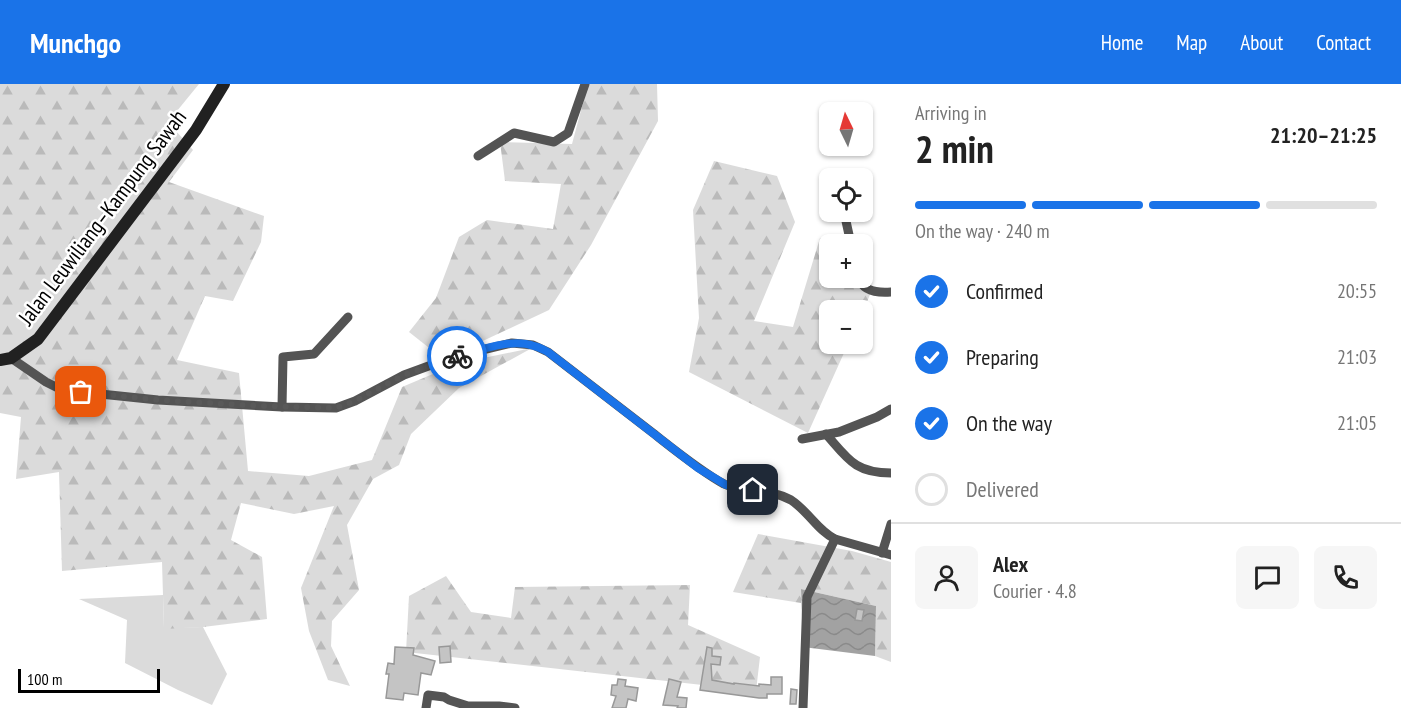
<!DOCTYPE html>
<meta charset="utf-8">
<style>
:root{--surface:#fff;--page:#f6f6f6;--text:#222;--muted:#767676;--line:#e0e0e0;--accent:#1a73e8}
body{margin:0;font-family:"PT Sans Narrow",sans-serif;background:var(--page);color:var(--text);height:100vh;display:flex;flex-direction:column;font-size:22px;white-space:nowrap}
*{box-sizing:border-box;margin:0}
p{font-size:20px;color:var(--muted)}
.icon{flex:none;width:33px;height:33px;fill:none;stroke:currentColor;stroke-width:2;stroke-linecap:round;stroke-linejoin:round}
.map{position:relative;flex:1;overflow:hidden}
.sheet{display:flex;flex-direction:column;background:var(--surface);width:510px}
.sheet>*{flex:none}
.needle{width:39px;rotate:355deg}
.buttons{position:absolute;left:819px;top:18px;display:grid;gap:12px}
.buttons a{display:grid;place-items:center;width:54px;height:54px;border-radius:9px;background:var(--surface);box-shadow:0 2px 4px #0004;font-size:30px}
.scale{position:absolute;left:18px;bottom:15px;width:142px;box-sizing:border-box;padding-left:6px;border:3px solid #000;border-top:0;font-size:16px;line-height:21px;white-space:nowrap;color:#000;-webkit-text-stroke:4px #fff;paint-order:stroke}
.pin{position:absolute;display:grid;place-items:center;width:51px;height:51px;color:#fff;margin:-26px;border-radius:12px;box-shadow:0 3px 9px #0006}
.courier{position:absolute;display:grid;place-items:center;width:60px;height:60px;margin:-30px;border:4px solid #1a73e8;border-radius:50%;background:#fff;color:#222;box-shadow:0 2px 8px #0007}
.summary em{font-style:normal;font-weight:600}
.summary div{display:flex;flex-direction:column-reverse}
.summary{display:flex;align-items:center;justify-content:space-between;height:102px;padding:0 24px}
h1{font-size:39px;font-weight:600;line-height:45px}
.bar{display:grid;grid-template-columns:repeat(4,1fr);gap:9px 6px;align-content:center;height:72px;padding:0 24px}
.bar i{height:8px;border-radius:4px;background:var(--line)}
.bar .current{background:var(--accent)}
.bar p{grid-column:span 4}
.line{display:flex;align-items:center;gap:15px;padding:0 24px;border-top:2px solid var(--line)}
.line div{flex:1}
.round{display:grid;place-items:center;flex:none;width:63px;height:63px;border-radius:9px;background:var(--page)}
ol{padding:0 24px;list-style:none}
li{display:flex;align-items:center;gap:18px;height:66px}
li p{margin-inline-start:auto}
li .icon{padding:6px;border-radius:50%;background:var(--accent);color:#fff;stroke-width:4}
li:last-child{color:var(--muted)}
li i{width:33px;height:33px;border:3px solid var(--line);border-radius:50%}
header{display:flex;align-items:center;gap:36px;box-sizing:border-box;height:84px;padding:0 30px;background:var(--accent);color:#fff}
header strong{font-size:28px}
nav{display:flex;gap:33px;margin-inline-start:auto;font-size:21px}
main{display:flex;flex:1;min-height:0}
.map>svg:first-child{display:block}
</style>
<header>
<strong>Munchgo</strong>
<nav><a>Home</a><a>Map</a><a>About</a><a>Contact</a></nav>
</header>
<main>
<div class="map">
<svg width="891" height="624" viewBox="0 0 891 624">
<defs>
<pattern id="forest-firs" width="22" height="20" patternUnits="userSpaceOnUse" patternTransform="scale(1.5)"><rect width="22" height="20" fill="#dbdbdb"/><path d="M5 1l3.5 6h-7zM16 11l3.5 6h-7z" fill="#bababa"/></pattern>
<pattern id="water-waves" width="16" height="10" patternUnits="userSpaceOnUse" patternTransform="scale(1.5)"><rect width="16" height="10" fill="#a2a2a2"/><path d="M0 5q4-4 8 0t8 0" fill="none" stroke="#8a8a8a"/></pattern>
</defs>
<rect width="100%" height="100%" fill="#fff"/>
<!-- green -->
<path fill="#dbdbdb" d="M 163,511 L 164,544 L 203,543 L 227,590 L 212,621 L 178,606 L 125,579 L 127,536 L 79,515 Z"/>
<!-- forest -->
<g fill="url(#forest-firs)">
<path d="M 0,0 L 199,0 L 168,38 L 193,66 L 169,98 L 264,132 L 261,158 L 233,217 L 205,212 L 177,276 L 239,289 L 248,387 L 309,392 L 372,376 L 402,303 L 459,279 L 532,264 L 459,304 L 411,350 L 399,381 L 373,395 L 347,441 L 359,506 L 332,537 L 331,562 L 350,602 L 328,596 L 309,547 L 301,504 L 334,422 L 294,430 L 241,419 L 231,456 L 262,473 L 267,535 L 203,543 L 164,545 L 162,478 L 62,487 L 59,388 L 16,395 L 21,333 L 0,329 Z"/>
<path d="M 588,0 L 657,0 L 658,37 L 591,161 L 549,226 L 472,262 L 428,263 L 409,248 L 436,214 L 459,153 L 487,136 L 553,145 L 561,100 L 505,97 L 500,58 L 572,60 Z"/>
<path d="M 714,77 L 777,92 L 795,138 L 754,237 L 793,243 L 820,154 L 840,160 L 830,160 L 830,194 L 862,194 L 863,187 L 871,208 L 863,228 L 862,226 L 830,226 L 830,260 L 848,260 L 808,349 L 689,288 L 699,234 L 693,126 Z"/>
<path d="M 758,450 L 852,467 L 891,478 L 891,578 L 875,572 L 876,522 L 801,505 L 801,519 L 733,508 Z"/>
<path d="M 446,492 L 471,528 L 511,534 L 515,503 L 690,501 L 688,541 L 760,573 L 756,607 L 406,568 L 409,512 Z"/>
</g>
<!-- water -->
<path fill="url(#water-waves)" d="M 801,505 L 876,522 L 875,572 L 803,563 Z"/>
<!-- building -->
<g fill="#c4c4c4" stroke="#989898" stroke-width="1.5">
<path d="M 857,525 L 864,526 L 862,537 L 855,536 Z"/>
<path d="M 450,562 L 451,578 L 440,579 L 439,563 Z"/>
<path d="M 395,563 L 414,564 L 413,571 L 435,577 L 431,591 L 421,589 L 418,611 L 404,609 L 403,616 L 386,614 L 389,590 L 386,590 L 388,579 L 394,580 Z"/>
<path d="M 707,563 L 712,564 L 712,572 L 721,573 L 720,581 L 711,580 L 712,596 L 734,600 L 734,599 L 759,602 L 759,600 L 771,601 L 771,593 L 782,593 L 782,610 L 767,610 L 767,614 L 759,614 L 700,606 Z"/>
<path d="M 618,595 L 626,596 L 625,602 L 638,604 L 636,617 L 628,615 L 626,624 L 612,624 L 616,612 L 611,611 L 612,601 L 617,601 Z"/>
<path d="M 669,595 L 681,598 L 677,613 L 687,614 L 686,624 L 677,624 L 678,622 L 663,621 Z"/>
<path d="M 791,605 L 797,606 L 796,620 L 790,620 Z"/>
</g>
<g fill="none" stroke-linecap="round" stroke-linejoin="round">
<!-- minor -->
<g stroke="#545454" stroke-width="9">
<path d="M 478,72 L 514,49 L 554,58 L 568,49 L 585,0"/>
<path d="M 844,128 L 851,160"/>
<path d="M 859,194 C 863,208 878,209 891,208"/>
<path d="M 11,274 L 46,298 L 62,306 L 158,316 L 282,323 L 336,324 L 355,317 L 404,291 L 453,273 L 512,259 L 533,261 L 548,268 C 583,295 618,322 653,349 C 676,367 699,386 724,400 C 745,410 770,404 791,416 C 808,427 818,447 835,455 L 891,471"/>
<path d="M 282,323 L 283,273 L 314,270 L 348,233"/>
<path d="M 826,350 C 848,375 855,389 891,389"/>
<path d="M 802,355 L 839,348 L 877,333 L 891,325"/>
<path d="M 882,469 L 891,440"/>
<path d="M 426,624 L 428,611 L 444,613 L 449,616 L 468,622 L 499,622 L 515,624"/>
<path d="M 803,624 L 807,513 L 835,455"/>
</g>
<!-- secondary -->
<path stroke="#212121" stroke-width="12" d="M 0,276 L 11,274 L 38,255 L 196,46 L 224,0"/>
</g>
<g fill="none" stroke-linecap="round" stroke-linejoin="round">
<!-- done -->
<path stroke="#595959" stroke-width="6" stroke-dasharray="0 10.8" d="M 81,308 L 158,316 L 261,322 L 336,324 L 355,317 L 404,291 L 457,272"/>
<!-- route -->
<path stroke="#1a73e8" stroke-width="8" d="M 457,272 C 481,266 510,254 534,262 C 539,263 544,266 548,268 L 698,384 L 726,401 L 737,404 L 753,406"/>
</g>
<g text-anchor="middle" stroke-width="5" stroke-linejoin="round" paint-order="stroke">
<!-- street labels -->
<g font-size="22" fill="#000" stroke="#fff">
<text transform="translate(102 133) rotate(-53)" y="8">Jalan Leuwiliang–Kampung Sawah</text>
</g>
</g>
</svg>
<div class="buttons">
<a><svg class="needle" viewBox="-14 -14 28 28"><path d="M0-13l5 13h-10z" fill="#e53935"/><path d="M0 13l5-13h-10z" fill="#767676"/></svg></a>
<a><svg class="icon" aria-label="locate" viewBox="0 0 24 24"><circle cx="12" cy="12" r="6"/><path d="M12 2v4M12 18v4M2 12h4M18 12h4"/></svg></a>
<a>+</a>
<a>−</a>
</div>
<div class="scale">100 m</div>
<div class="pin" style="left:81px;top:308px;background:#ea580c"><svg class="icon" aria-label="bag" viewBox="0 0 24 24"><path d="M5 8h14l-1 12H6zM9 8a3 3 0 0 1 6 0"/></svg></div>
<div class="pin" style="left:753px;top:406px;background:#1f2937"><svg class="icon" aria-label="home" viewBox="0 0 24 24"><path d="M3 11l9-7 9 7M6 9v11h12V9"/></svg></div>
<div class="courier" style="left:457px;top:272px"><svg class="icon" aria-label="bike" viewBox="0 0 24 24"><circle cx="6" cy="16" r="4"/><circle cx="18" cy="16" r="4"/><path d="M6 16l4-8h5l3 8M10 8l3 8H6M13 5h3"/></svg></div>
</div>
<section class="sheet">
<div class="summary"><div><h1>2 min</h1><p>Arriving in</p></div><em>21:20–21:25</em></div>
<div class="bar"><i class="current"></i><i class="current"></i><i class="current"></i><i></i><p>On the way · 240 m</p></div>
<ol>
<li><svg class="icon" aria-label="check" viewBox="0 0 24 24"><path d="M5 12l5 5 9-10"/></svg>Confirmed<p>20:55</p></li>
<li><svg class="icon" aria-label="check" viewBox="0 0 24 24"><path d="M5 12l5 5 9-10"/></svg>Preparing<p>21:03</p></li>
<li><svg class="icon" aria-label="check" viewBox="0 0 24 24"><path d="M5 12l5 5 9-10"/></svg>On the way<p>21:05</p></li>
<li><i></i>Delivered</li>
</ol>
<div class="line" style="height:108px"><a class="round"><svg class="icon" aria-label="person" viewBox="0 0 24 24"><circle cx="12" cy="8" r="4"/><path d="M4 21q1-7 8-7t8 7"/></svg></a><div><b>Alex</b><p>Courier · 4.8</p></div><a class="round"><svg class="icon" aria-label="chat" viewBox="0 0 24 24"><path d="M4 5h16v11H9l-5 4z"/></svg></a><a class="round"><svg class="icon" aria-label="phone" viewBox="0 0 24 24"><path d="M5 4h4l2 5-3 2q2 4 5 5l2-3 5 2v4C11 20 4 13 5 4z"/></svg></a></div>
</section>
</main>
